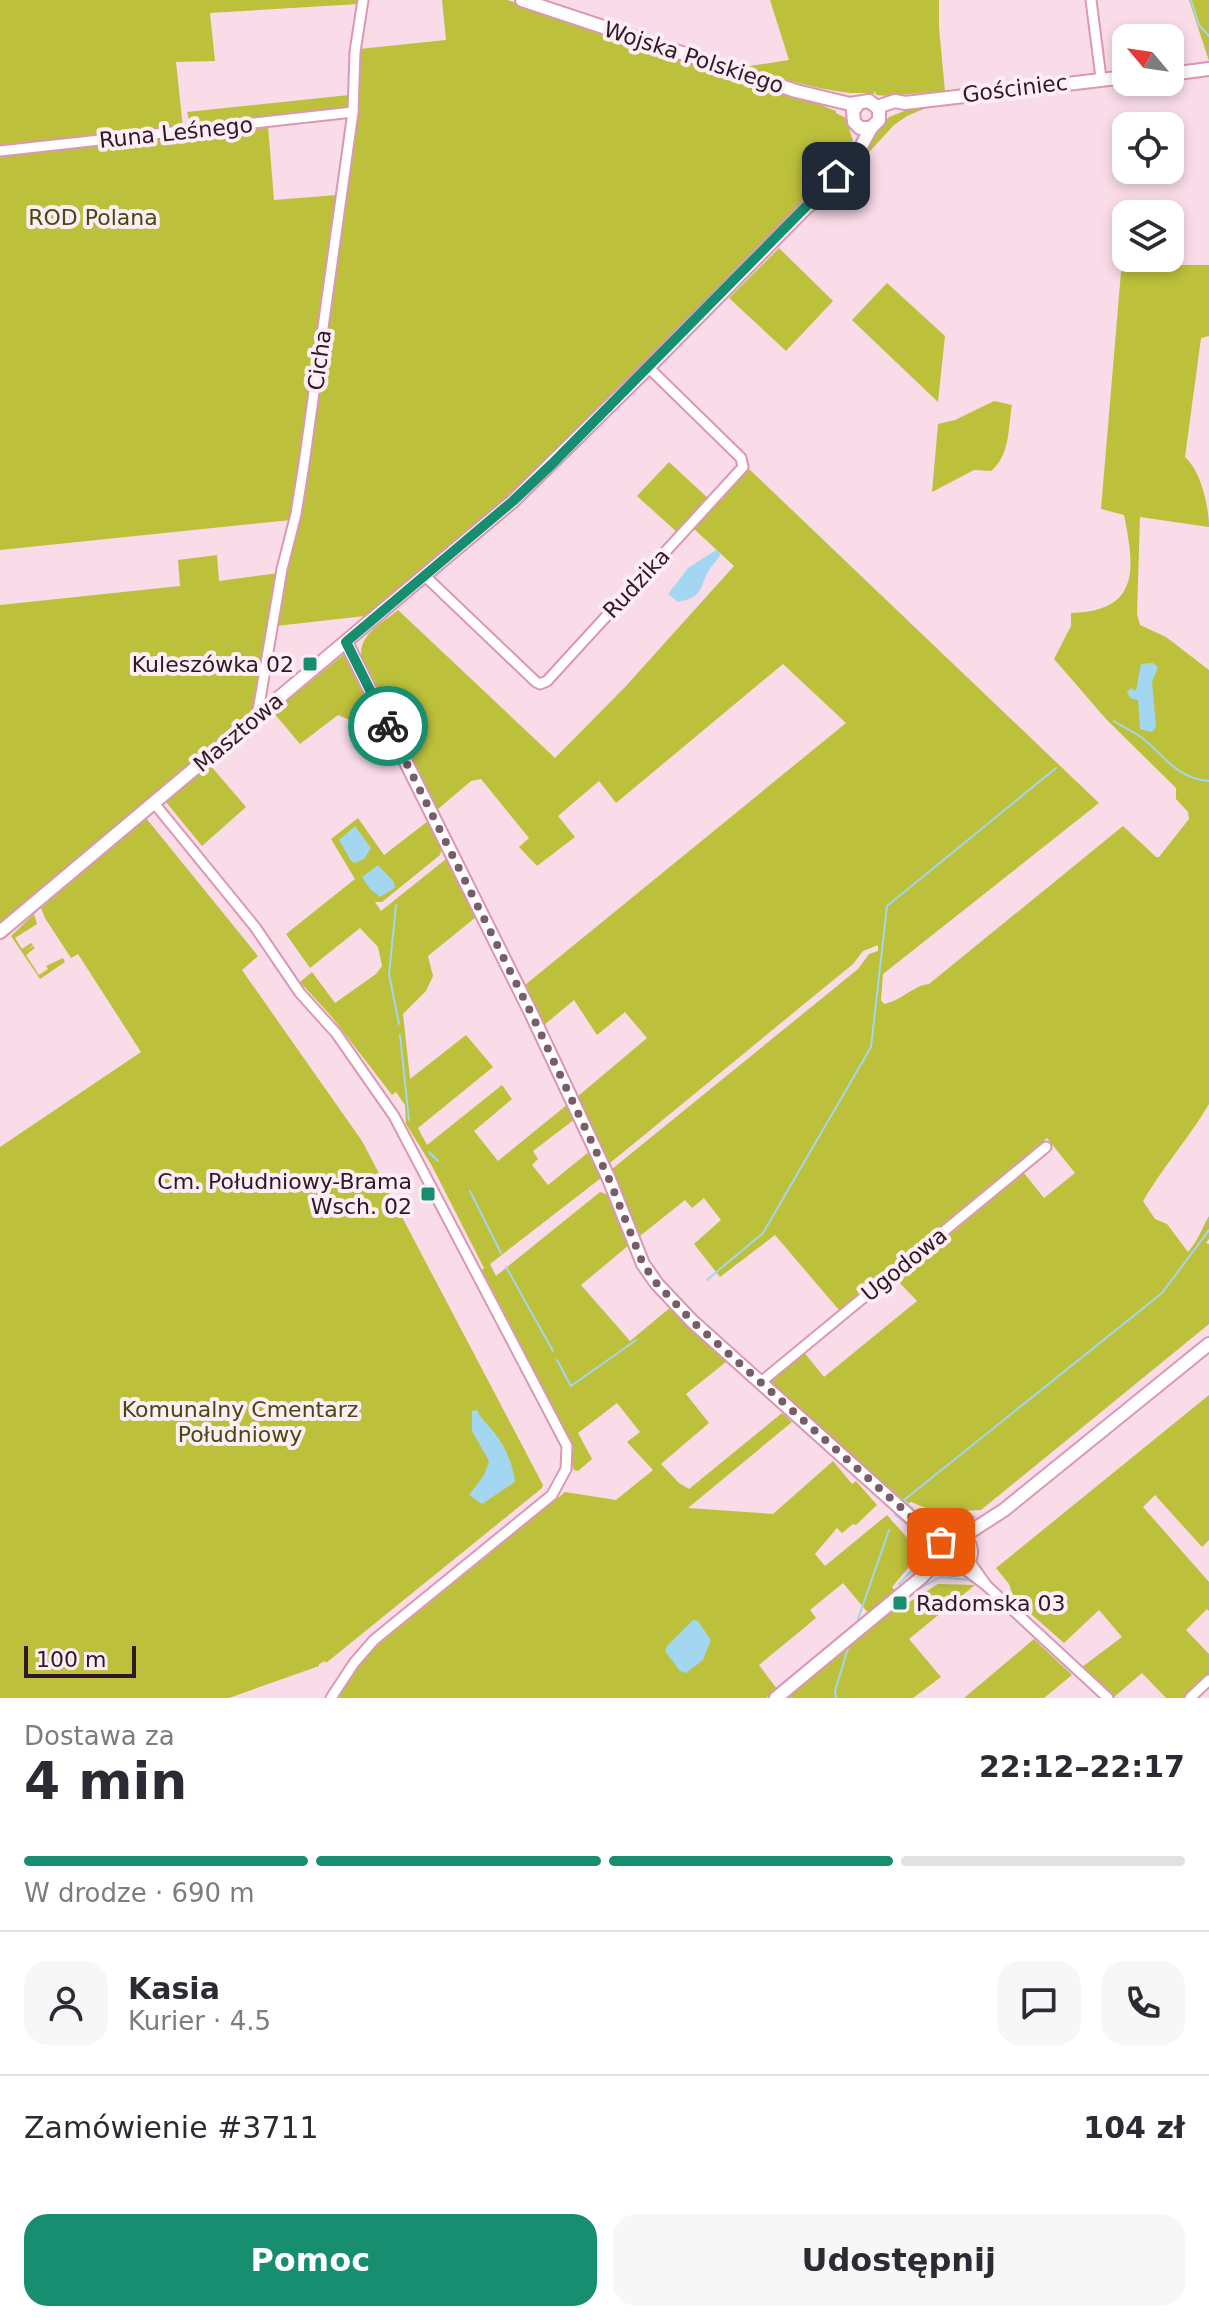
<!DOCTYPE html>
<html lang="pl">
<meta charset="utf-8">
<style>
:root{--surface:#fff;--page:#f7f7f7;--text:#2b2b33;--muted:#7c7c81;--line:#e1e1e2;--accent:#178e70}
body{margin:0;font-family:"DejaVu Sans",sans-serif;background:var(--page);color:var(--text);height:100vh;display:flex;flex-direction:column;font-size:30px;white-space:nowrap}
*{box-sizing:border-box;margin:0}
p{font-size:26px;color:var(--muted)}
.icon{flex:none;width:44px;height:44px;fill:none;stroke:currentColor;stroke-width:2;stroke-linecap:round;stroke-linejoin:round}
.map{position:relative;height:1698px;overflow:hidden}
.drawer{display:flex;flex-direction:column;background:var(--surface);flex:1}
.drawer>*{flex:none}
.needle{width:52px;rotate:299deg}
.tools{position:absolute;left:1112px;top:24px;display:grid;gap:16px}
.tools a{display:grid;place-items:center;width:72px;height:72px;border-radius:16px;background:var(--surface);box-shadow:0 4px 12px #0003;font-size:40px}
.scale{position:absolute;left:24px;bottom:20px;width:112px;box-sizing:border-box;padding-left:8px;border:4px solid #321825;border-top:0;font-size:22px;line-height:28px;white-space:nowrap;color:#321825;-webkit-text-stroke:6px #fdedf4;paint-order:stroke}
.pin{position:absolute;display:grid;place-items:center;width:68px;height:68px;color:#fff;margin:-34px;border-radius:16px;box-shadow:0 4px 12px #0006}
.courier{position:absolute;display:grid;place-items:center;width:80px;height:80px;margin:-40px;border:6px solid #178e70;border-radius:50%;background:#fff;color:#222;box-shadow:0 2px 10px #0007}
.head em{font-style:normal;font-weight:800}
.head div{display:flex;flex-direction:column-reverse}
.head{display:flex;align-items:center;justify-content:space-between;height:136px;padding:0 24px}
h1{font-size:52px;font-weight:800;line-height:60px}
.bar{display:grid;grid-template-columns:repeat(4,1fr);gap:12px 8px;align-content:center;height:96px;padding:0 24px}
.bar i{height:10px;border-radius:6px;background:var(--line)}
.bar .current{background:var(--accent)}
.bar p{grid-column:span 4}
.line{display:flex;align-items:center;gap:20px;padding:0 24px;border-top:2px solid var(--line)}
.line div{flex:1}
.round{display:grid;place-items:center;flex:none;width:84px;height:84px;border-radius:24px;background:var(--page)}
.cta{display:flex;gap:16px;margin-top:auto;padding:16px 24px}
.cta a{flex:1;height:92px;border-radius:24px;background:var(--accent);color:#fff;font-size:32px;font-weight:800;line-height:92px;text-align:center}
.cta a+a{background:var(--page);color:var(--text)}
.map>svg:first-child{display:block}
</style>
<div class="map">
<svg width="1209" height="1698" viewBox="0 0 1209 1698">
<rect width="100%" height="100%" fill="#f9dce8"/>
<!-- green -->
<g fill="#bdc03b">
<path d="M 0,0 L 359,0 L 359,4 L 210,13 L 215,61 L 176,62 L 183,128 L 0,150 Z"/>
<path d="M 442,0 L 507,0 L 808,100 L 836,111 L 836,113 L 846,118 L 853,141 L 838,167 L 539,470 L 365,616 L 276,626 L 299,514 L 359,49 L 446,40 Z"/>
<path d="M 770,0 L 939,0 L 939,28 L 945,91 L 888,96 L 876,95 L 875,91 L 874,94 C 863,92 853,94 842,92 C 811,88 780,78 750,69 L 750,66 L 789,60 Z"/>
<path d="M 1189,0 L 1209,0 L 1209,61 Z"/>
<path d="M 349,95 L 348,110 L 196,127 L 189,119 L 187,112 Z"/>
<path d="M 938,103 L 907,116 L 894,125 L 814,212 L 812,210 L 864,156 L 875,133 L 889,117 L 915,107 Z"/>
<path d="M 268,126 L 274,200 L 337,195 L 316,355 L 311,366 L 314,370 L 291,520 L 0,550 L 0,155 Z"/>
<path d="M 779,248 L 833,301 L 786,351 L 729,298 Z"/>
<path d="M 1132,265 L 1209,265 L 1209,336 L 1201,338 L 1185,457 C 1201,471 1209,507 1209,527 L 1140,517 L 1137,614 L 1140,625 L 1166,637 L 1209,670 L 1209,1104 C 1189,1138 1163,1167 1143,1201 L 1155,1219 L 1167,1224 L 1188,1252 C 1198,1241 1202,1228 1209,1216 L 1209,1239 L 1206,1243 L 1209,1244 L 1209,1324 L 981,1510 L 936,1512 L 911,1502 L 908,1504 L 770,1385 L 770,1379 L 803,1351 L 824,1377 L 917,1301 L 896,1279 L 1024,1173 L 1044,1198 L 1075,1173 L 1047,1138 L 839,1310 L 775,1235 L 720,1277 L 694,1244 L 721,1220 L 704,1198 L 692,1208 L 685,1200 L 640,1236 L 612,1169 L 858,969 L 869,954 L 878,951 L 878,945 L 863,951 L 853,964 L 610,1163 L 577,1097 L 647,1038 L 625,1012 L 597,1035 L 574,1000 L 544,1025 L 525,985 L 846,723 L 783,664 L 616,803 L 599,781 L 558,816 L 575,837 L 537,866 L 519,847 L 529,838 L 481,779 L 471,781 L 437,810 L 362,660 C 356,636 381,624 398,610 L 555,758 L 626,686 L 734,566 L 693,528 L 748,468 L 1099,803 L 883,974 L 881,1000 L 884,1004 C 901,1001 912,986 929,984 L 1123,826 L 1156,857 L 1159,857 L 1189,819 L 1188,812 L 1176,799 L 1176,788 L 1106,719 L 1054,659 L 1071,626 L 1071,613 C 1140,611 1135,569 1124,515 L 1101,509 L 1121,272 Z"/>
<path d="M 887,283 L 945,336 L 938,402 L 852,320 Z"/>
<path d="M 994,401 L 1012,405 C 1008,428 1010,456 991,471 L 974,470 L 932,492 L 938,424 L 955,420 Z"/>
<path d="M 669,462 L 710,500 L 679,534 L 637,496 Z"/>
<path d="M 217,555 L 219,581 L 279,573 L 256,708 L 0,923 L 0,605 L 180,586 L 178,560 Z"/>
<path d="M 344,654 L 373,712 L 355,722 L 338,715 L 300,744 L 273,712 Z"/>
<path d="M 210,765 L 246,807 L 202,846 L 166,802 Z"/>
<path d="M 146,818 L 258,956 L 242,970 L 362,1141 L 543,1485 L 542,1488 L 326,1663 L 325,1661 L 319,1664 L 319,1666 L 229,1698 L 0,1698 L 0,1147 L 141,1052 L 78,954 L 71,958 L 45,918 L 41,908 Z"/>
<path d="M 358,818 L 384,855 L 428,821 L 442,848 L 440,855 L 382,902 L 375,902 L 381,911 L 446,859 L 476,917 L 428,956 L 433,976 L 426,991 L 403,1014 L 410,1079 L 466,1035 L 493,1067 L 418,1128 L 427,1145 L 502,1085 L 512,1099 L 474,1131 L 498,1161 L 568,1104 L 575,1119 L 533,1151 L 538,1159 L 532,1165 L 548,1185 L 590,1151 L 601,1178 L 490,1264 L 496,1276 L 600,1192 L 609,1195 L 629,1245 L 581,1285 L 630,1341 L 671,1307 L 726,1362 L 686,1394 L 709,1423 L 661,1464 L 679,1483 L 689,1489 L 782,1413 L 792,1422 L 688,1508 L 773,1514 L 833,1461 L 852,1484 L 856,1481 L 877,1505 L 856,1525 L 853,1524 L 842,1533 L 837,1528 L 815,1554 L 825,1566 L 887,1515 L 910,1541 L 913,1562 L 892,1587 L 896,1592 L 869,1614 L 843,1583 L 810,1610 L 816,1618 L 759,1665 L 777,1689 L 766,1698 L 339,1698 L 357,1662 L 565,1492 L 616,1500 L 653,1470 L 627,1442 L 640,1432 L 617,1403 L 578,1433 L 592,1459 L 578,1471 L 574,1470 L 572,1465 L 571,1441 L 482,1270 L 484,1268 L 432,1166 L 406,1124 L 405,1105 L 396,1092 L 392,1095 L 331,1016 L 300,982 L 312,972 L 335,1003 L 376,974 L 382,966 L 378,947 L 360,928 L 310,968 L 286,934 L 355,879 L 331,839 Z"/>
<path d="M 34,914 L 37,924 L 15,938 L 22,949 L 31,943 L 33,945 L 24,952 L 33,946 L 35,948 L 26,955 L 39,975 L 48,969 L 46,966 L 63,958 L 65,962 L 40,979 L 11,936 Z"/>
<path d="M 1209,1395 L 1209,1540 L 1202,1547 L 1155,1495 L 1143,1507 L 1209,1582 L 1209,1611 L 1207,1609 L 1186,1630 L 1209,1654 L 1209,1674 L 1185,1698 L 1166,1698 L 1142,1673 L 1114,1697 L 1082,1667 L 1122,1637 L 1099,1610 L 1064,1643 L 1014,1599 L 1009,1584 L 996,1568 Z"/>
<path d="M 938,1584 L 975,1585 L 909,1639 L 941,1677 L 913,1698 L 785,1698 L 902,1600 L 906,1604 Z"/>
<path d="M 1034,1639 L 1072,1675 L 1044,1698 L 964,1698 Z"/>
</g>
<!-- water -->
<g fill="#a3d6f0">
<path d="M 716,550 L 721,553 C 718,560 713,564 709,570 C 698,589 705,596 678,602 L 668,594 L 688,568 Z"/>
<path d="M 1153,663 L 1158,667 L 1152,682 L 1156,727 L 1152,732 L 1140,729 L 1138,700 L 1130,698 L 1127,692 L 1131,688 L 1136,691 L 1141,664 Z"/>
<path d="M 355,826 L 371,848 L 364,859 L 355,863 L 351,861 L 339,840 Z"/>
<path d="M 378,865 L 394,882 L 395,888 L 380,897 L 370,889 L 362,877 Z"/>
<path d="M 477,1410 C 481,1419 487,1423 493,1431 C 505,1445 513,1464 515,1482 L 482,1504 L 469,1495 L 484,1475 L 489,1461 L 472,1431 L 472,1411 Z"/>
<path d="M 693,1620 L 698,1621 L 711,1640 L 703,1660 L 686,1673 L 680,1671 L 665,1651 L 667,1646 Z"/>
</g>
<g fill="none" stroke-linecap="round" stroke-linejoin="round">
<!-- stream -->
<g stroke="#a3d6f0" stroke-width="2">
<path d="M 1191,0 L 1199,25 L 1209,36"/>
<path d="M 1114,721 C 1123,727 1133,731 1141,737 C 1164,755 1177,779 1209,781"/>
<path d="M 396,905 L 389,974 L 399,1024"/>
<path d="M 400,1035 L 409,1120"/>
<path d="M 429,1152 L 438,1161"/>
<path d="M 470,1191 L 501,1253"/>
<path d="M 506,1267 L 553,1351"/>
<path d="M 707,1280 L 763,1233 L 871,1047 L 887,906 L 1056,768"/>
<path d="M 557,1360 L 571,1386 L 636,1340"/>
<path d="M 913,1509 L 904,1500 L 1162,1293 L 1209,1230"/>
<path d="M 895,1515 L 908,1525"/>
<path d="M 923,1515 L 933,1519 L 975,1517"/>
<path d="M 899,1584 L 923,1559 L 923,1553"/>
<path d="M 921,1588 L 940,1577 L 969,1580 L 977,1585"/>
<path d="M 983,1590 L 985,1592"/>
<path d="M 991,1597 L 1031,1633"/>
<path d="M 858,1619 L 889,1530"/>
<path d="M 1037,1639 L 1071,1672"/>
<path d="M 836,1698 L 835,1691 L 849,1645"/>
</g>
<defs>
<g id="street">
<path d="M 1091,0 L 1101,78"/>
<path d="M 0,151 L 353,112"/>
<path d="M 425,576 L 536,682 L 540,684 L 547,681 L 743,467 L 741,458 L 649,368"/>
<path d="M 257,717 L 282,569 L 296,514 L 304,464 L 353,112 L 355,52 L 363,0"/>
<path d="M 154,803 L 255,927 L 300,993 L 336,1033 L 394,1116 L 567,1446 L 566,1469 L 552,1495 L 374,1640 L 354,1663 L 331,1698"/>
<path d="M 761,1382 L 1046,1147"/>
<path d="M 969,1561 L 987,1586"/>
<path d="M 962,1567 L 987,1586 L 1108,1698"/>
<path d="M 1190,1698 L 1209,1680"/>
</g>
<g id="secondary">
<path d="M 1170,74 L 1209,69"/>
<path d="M 858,104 L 853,111 L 854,122 L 860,128 L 871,128"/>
<path d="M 877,107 L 895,101 L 905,103 L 1126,77"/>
<path d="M 346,642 L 532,1015 L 609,1179 L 643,1264 L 657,1284 L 692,1321 L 918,1524 L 922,1531 L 939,1546"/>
<path d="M 0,932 L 513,501 L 643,373 L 855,158 L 871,128 L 879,120 L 879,109 L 869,101 L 850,104 L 796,91 L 522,0"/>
<circle cx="954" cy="1552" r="17"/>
<path d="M 962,1537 L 1004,1510 L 1209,1344"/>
<path d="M 776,1698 L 922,1577 L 939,1558"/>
</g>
</defs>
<!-- street casing -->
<use href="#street" stroke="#dc97b6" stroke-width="13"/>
<!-- secondary casing -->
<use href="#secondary" stroke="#dc97b6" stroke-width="16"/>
<!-- street -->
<use href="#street" stroke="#fff" stroke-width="9"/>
<!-- secondary -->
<use href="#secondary" stroke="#fff" stroke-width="12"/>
</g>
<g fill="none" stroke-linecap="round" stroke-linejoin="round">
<!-- done -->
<path stroke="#785d69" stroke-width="8" stroke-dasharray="0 14.4" d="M 388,726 L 532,1015 L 609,1179 L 643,1264 L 657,1284 L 692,1321 L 916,1521 L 944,1539 L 941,1542"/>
<!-- route -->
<path stroke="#178e70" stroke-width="10" d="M 388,726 L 346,642 L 513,501 L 552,464 L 836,176"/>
</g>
<!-- markers -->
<g fill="#178e70" stroke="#fdedf4" stroke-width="3">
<rect x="302" y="656" width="16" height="16" rx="4"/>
<rect x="420" y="1186" width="16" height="16" rx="4"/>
<rect x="892" y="1595" width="16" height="16" rx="4"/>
</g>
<g text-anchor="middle" stroke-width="8" stroke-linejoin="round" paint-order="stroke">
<!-- street labels -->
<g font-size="22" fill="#321825" stroke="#fdedf4">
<text transform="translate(694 57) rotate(18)" y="8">Wojska Polskiego</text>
<text transform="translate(1015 88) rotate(-7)" y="8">Gościniec</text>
<text transform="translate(176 132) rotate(-6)" y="8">Runa Leśnego</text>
<text transform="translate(319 360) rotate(-82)" y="8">Cicha</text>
<text transform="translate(636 583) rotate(-47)" y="8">Rudzika</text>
<text transform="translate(238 732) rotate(-40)" y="8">Masztowa</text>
<text transform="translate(904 1264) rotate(-39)" y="8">Ugodowa</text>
</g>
<!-- park labels -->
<g font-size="22" fill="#484910" stroke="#fdedf4">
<text x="93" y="225">ROD Polana</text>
<text x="240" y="1417">Komunalny Cmentarz<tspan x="240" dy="25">Południowy</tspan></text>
</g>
<!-- poi labels -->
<g font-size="22" fill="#321825" stroke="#fdedf4" text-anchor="end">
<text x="294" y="672">Kuleszówka 02</text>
<text x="412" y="1189">Cm. Południowy-Brama<tspan x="412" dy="25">Wsch. 02</tspan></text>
<text x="916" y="1611" text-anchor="start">Radomska 03</text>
</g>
</g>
</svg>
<div class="tools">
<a><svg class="needle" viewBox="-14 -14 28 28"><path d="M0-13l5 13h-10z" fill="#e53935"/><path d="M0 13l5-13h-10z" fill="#7c7c81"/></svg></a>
<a><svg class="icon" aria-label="locate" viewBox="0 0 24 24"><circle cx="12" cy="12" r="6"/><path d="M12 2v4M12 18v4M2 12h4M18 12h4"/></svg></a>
<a><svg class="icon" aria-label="layers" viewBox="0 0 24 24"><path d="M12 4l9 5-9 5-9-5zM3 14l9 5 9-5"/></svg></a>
</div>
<div class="scale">100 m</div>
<div class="pin" style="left:941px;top:1542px;background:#ea580c"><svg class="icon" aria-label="bag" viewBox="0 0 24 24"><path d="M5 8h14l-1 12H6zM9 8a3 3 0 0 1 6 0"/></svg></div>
<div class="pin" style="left:836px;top:176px;background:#1f2937"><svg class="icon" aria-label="home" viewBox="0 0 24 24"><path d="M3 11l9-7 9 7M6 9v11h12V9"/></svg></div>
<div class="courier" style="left:388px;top:726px"><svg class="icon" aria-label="bike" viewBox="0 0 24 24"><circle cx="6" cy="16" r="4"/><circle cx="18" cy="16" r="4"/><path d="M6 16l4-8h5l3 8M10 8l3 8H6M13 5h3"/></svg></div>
</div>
<section class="drawer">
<div class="head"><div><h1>4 min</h1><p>Dostawa za</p></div><em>22:12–22:17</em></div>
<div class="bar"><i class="current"></i><i class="current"></i><i class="current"></i><i></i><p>W drodze · 690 m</p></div>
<div class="line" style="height:144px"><a class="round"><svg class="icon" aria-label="person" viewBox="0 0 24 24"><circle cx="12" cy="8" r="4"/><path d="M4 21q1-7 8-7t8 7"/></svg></a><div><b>Kasia</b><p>Kurier · 4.5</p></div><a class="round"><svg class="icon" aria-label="chat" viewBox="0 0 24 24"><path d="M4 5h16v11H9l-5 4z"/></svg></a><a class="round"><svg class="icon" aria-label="phone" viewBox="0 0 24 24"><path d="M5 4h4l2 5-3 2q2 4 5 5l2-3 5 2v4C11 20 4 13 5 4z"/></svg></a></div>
<div class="line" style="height:104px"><div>Zamówienie #3711</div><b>104 zł</b></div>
<div class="cta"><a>Pomoc</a><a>Udostępnij</a></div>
</section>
